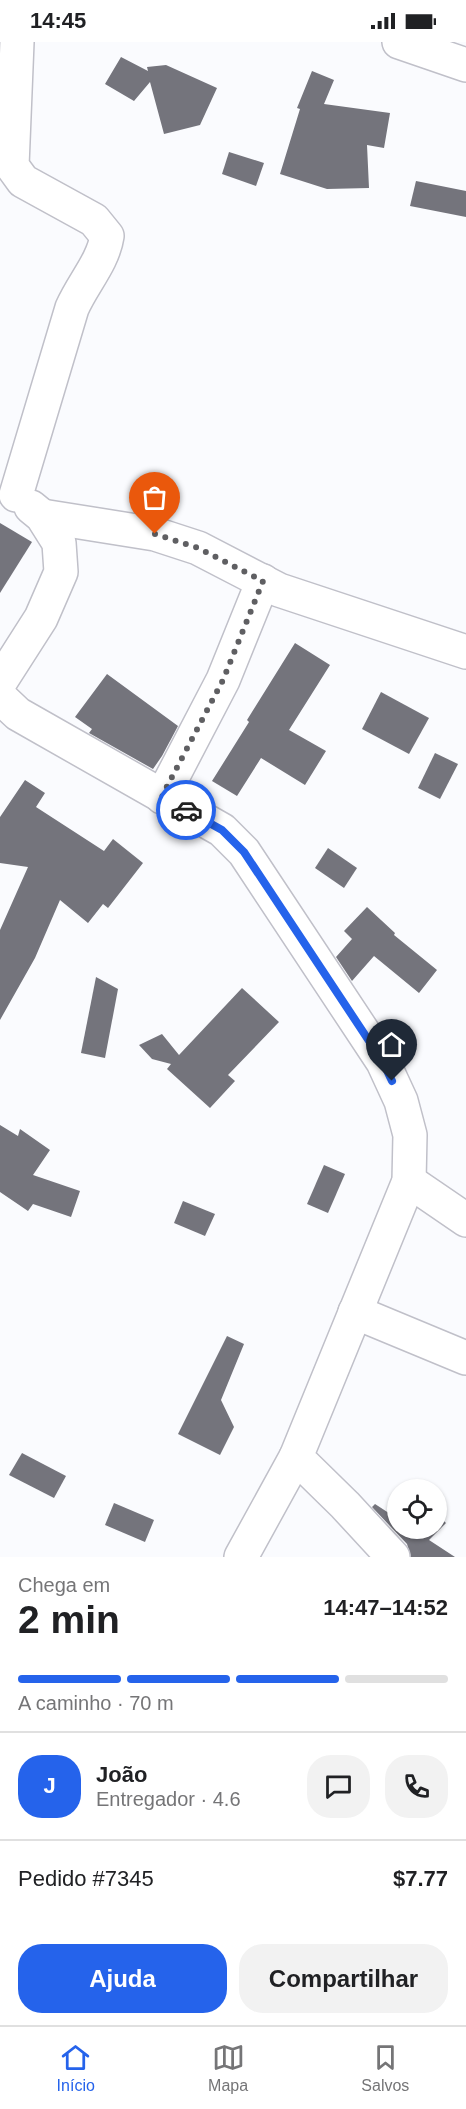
<!DOCTYPE html>
<html lang="pt">
<meta charset="utf-8">
<style>
:root{--surface:#fff;--page:#f2f2f2;--text:#202124;--muted:#757577;--line:#e0e0e0;--accent:#2563eb}
body{margin:0;font-family:Arial,sans-serif;background:var(--page);color:var(--text);height:100vh;display:flex;flex-direction:column;font-size:22px;white-space:nowrap}
*{box-sizing:border-box;margin:0}
p{font-size:20px;color:var(--muted)}
.icon{flex:none;width:33px;height:33px;fill:none;stroke:currentColor;stroke-width:2;stroke-linecap:round;stroke-linejoin:round}
.map{position:relative;height:1515px;overflow:hidden}
.panel{display:flex;flex-direction:column;background:var(--surface);flex:1}
.panel>*{flex:none}
.buttons{position:absolute;left:387px;top:1437px;display:grid;gap:12px}
.buttons a{display:grid;place-items:center;width:60px;height:60px;border-radius:50%;background:var(--surface);box-shadow:0 2px 4px #0004;font-size:30px}
.pin{position:absolute;display:grid;place-items:center;width:51px;height:51px;color:#fff;margin:-62px -26px;border-radius:50% 50% 50% 0;rotate:-45deg;box-shadow:0 0 6px #0007}
.pin .icon{rotate:45deg}
.courier{position:absolute;display:grid;place-items:center;width:60px;height:60px;margin:-30px;border:4px solid #2563eb;border-radius:50%;background:#fff;color:#222;box-shadow:0 2px 8px #0007}
.head em{font-style:normal;font-weight:600}
.head div{display:flex;flex-direction:column-reverse}
.head{display:flex;align-items:center;justify-content:space-between;height:102px;padding:0 18px}
h1{font-size:39px;font-weight:600;line-height:45px}
.bar{display:grid;grid-template-columns:repeat(4,1fr);gap:9px 6px;align-content:center;height:72px;padding:0 18px}
.bar i{height:8px;border-radius:4px;background:var(--line)}
.bar .active{background:var(--accent)}
.bar p{grid-column:span 4}
.line{display:flex;align-items:center;gap:15px;padding:0 18px;border-top:2px solid var(--line)}
.line div{flex:1}
.round{display:grid;place-items:center;flex:none;width:63px;height:63px;border-radius:24px;background:var(--page)}
.action{display:flex;gap:12px;margin-top:auto;padding:12px 18px}
.action a{flex:1;height:69px;border-radius:24px;background:var(--accent);color:#fff;font-size:24px;font-weight:600;line-height:69px;text-align:center}
.action a+a{background:var(--page);color:var(--text)}
.status{display:flex;justify-content:space-between;align-items:center;height:42px;padding:0 30px;background:var(--surface);direction:ltr}
.status svg{height:16px;fill:currentColor}
.tabs{display:flex;justify-content:space-around;align-items:center;height:84px;border-top:2px solid var(--line);background:var(--surface);font-size:16px;color:var(--muted)}
.tabs a{display:grid;justify-items:center;gap:3px}
.tabs .active{color:var(--accent)}
.map>svg:first-child{display:block}
</style>
<div class="status"><b>14:45</b><svg viewBox="0 0 49 12"><path d="M0 12V9h3v3zM5 12V6h3v6zM10 12V3h3v9zM15 12V0h3v12zM26 1h20v11H26zM47 4h2v5h-2z"/></svg></div>
<div class="map">
<svg width="466" height="1515" viewBox="0 0 466 1515">
<rect width="100%" height="100%" fill="#fafbfe"/>
<!-- building -->
<g fill="#74747c">
<path d="M 121,15 L 148,29 L 147,25 L 166,23 L 217,46 L 200,83 L 164,92 L 150,40 L 134,59 L 105,42 Z"/>
<path d="M 312,29 L 334,38 L 324,62 L 390,71 L 384,106 L 367,103 L 369,146 L 327,147 L 280,132 L 300,67 L 297,66 Z"/>
<path d="M 229,110 L 264,121 L 256,144 L 222,132 Z"/>
<path d="M 416,139 L 466,149 L 466,175 L 410,164 Z"/>
<path d="M 0,481 L 32,500 L 0,551 Z"/>
<path d="M 295,601 L 330,623 L 289,688 L 326,709 L 305,743 L 261,716 L 237,754 L 212,739 L 249,680 L 247,678 Z"/>
<path d="M 107,632 L 178,684 L 162,714 L 153,727 L 89,691 L 92,687 L 75,675 Z"/>
<path d="M 381,650 L 429,676 L 409,712 L 362,687 Z"/>
<path d="M 435,711 L 458,722 L 440,757 L 418,746 Z"/>
<path d="M 25,738 L 45,751 L 36,765 L 104,809 L 113,797 L 143,821 L 108,866 L 103,862 L 88,881 L 60,858 L 35,916 L 0,978 L 0,888 L 28,825 L 0,821 L 0,775 Z"/>
<path d="M 328,806 L 357,826 L 344,846 L 315,826 Z"/>
<path d="M 367,865 L 395,891 L 394,893 L 437,928 L 419,951 L 374,914 L 352,939 L 336,915 L 352,897 L 344,889 Z"/>
<path d="M 96,935 L 118,947 L 105,1016 L 81,1011 Z"/>
<path d="M 242,946 L 279,980 L 228,1033 L 235,1039 L 210,1066 L 167,1027 L 171,1022 L 152,1017 L 139,1003 L 162,992 L 179,1013 Z"/>
<path d="M 0,1083 L 18,1094 L 20,1087 L 50,1108 L 33,1133 L 80,1149 L 71,1175 L 33,1162 L 28,1169 L 0,1150 Z"/>
<path d="M 324,1123 L 345,1132 L 328,1171 L 307,1162 Z"/>
<path d="M 183,1159 L 215,1172 L 205,1194 L 174,1181 Z"/>
<path d="M 227,1294 L 244,1302 L 221,1358 L 234,1385 L 220,1413 L 178,1392 Z"/>
<path d="M 22,1411 L 66,1434 L 54,1456 L 9,1433 Z"/>
<path d="M 114,1461 L 154,1478 L 145,1500 L 105,1483 Z"/>
<path d="M 375,1462 L 398,1477 L 398,1486 L 436,1486 L 436,1471 L 446,1481 L 429,1498 L 455,1515 L 411,1515 L 407,1502 L 372,1465 Z"/>
</g>
<g fill="none" stroke-linecap="round" stroke-linejoin="round">
<defs>
<g id="minor">
<path d="M 399,0 L 466,23"/>
<path d="M 16,453 L 72,266 C 83,241 103,220 107,194 L 94,178 L 23,139 L 12,124 L 17,0"/>
<path d="M 42,474 L 155,492 L 198,506 L 279,548 L 466,610"/>
<path d="M 0,640 L 41,576 L 61,530 L 59,501 L 42,474 L 31,465"/>
<path d="M 0,655 L 18,672 L 222,788 L 244,810 L 383,1020 L 401,1059 L 410,1093 L 409,1139 L 296,1415 L 345,1463 L 393,1515"/>
<path d="M 162,755 L 223,638 L 263,539"/>
<path d="M 409,1139 L 466,1178"/>
<path d="M 355,1270 L 466,1316"/>
<path d="M 241,1515 L 296,1415"/>
</g>
</defs>
<!-- minor casing -->
<use href="#minor" stroke="#c0c0c9" stroke-width="36"/>
<!-- minor -->
<use href="#minor" stroke="#fff" stroke-width="33"/>
</g>
<g fill="none" stroke-linecap="round" stroke-linejoin="round">
<!-- done -->
<path stroke="#5f5f62" stroke-width="6" stroke-dasharray="0 10.8" d="M 155,492 L 198,506 L 263,539 L 223,638 L 162,754 L 186,768"/>
<!-- route -->
<path stroke="#2563eb" stroke-width="8" d="M 186,768 L 222,788 L 244,810 L 383,1020 L 392,1039"/>
</g>
</svg>
<div class="buttons">
<a><svg class="icon" aria-label="locate" viewBox="0 0 24 24"><circle cx="12" cy="12" r="6"/><path d="M12 2v4M12 18v4M2 12h4M18 12h4"/></svg></a>
</div>
<div class="pin" style="left:155px;top:492px;background:#ea580c"><svg class="icon" aria-label="bag" viewBox="0 0 24 24"><path d="M5 8h14l-1 12H6zM9 8a3 3 0 0 1 6 0"/></svg></div>
<div class="pin" style="left:392px;top:1039px;background:#1f2937"><svg class="icon" aria-label="home" viewBox="0 0 24 24"><path d="M3 11l9-7 9 7M6 9v11h12V9"/></svg></div>
<div class="courier" style="left:186px;top:768px"><svg class="icon" aria-label="car" viewBox="0 0 24 24"><path d="M5 17H2v-5l4-1 3-4h7l3 4 3 1v5h-3M9 17h6M6 11h13"/><circle cx="7" cy="17" r="2"/><circle cx="17" cy="17" r="2"/></svg></div>
</div>
<section class="panel">
<div class="head"><div><h1>2 min</h1><p>Chega em</p></div><em>14:47–14:52</em></div>
<div class="bar"><i class="active"></i><i class="active"></i><i class="active"></i><i></i><p>A caminho · 70 m</p></div>
<div class="line" style="height:108px"><b class="round" style="background:var(--accent);color:#fff">J</b><div><b>João</b><p>Entregador · 4.6</p></div><a class="round"><svg class="icon" aria-label="chat" viewBox="0 0 24 24"><path d="M4 5h16v11H9l-5 4z"/></svg></a><a class="round"><svg class="icon" aria-label="phone" viewBox="0 0 24 24"><path d="M5 4h4l2 5-3 2q2 4 5 5l2-3 5 2v4C11 20 4 13 5 4z"/></svg></a></div>
<div class="line" style="height:78px"><div>Pedido #7345</div><b>$7.77</b></div>
<div class="action"><a>Ajuda</a><a>Compartilhar</a></div>
</section>
<nav class="tabs">
<a class="active"><svg class="icon" aria-label="home" viewBox="0 0 24 24"><path d="M3 11l9-7 9 7M6 9v11h12V9"/></svg>Início</a>
<a><svg class="icon" aria-label="map" viewBox="0 0 24 24"><path d="M3 6l6-2 6 2 6-2v14l-6 2-6-2-6 2zM9 4v14M15 6v14"/></svg>Mapa</a>
<a><svg class="icon" aria-label="saved" viewBox="0 0 24 24"><path d="M7 4h10v16l-5-4-5 4z"/></svg>Salvos</a>
</nav>
